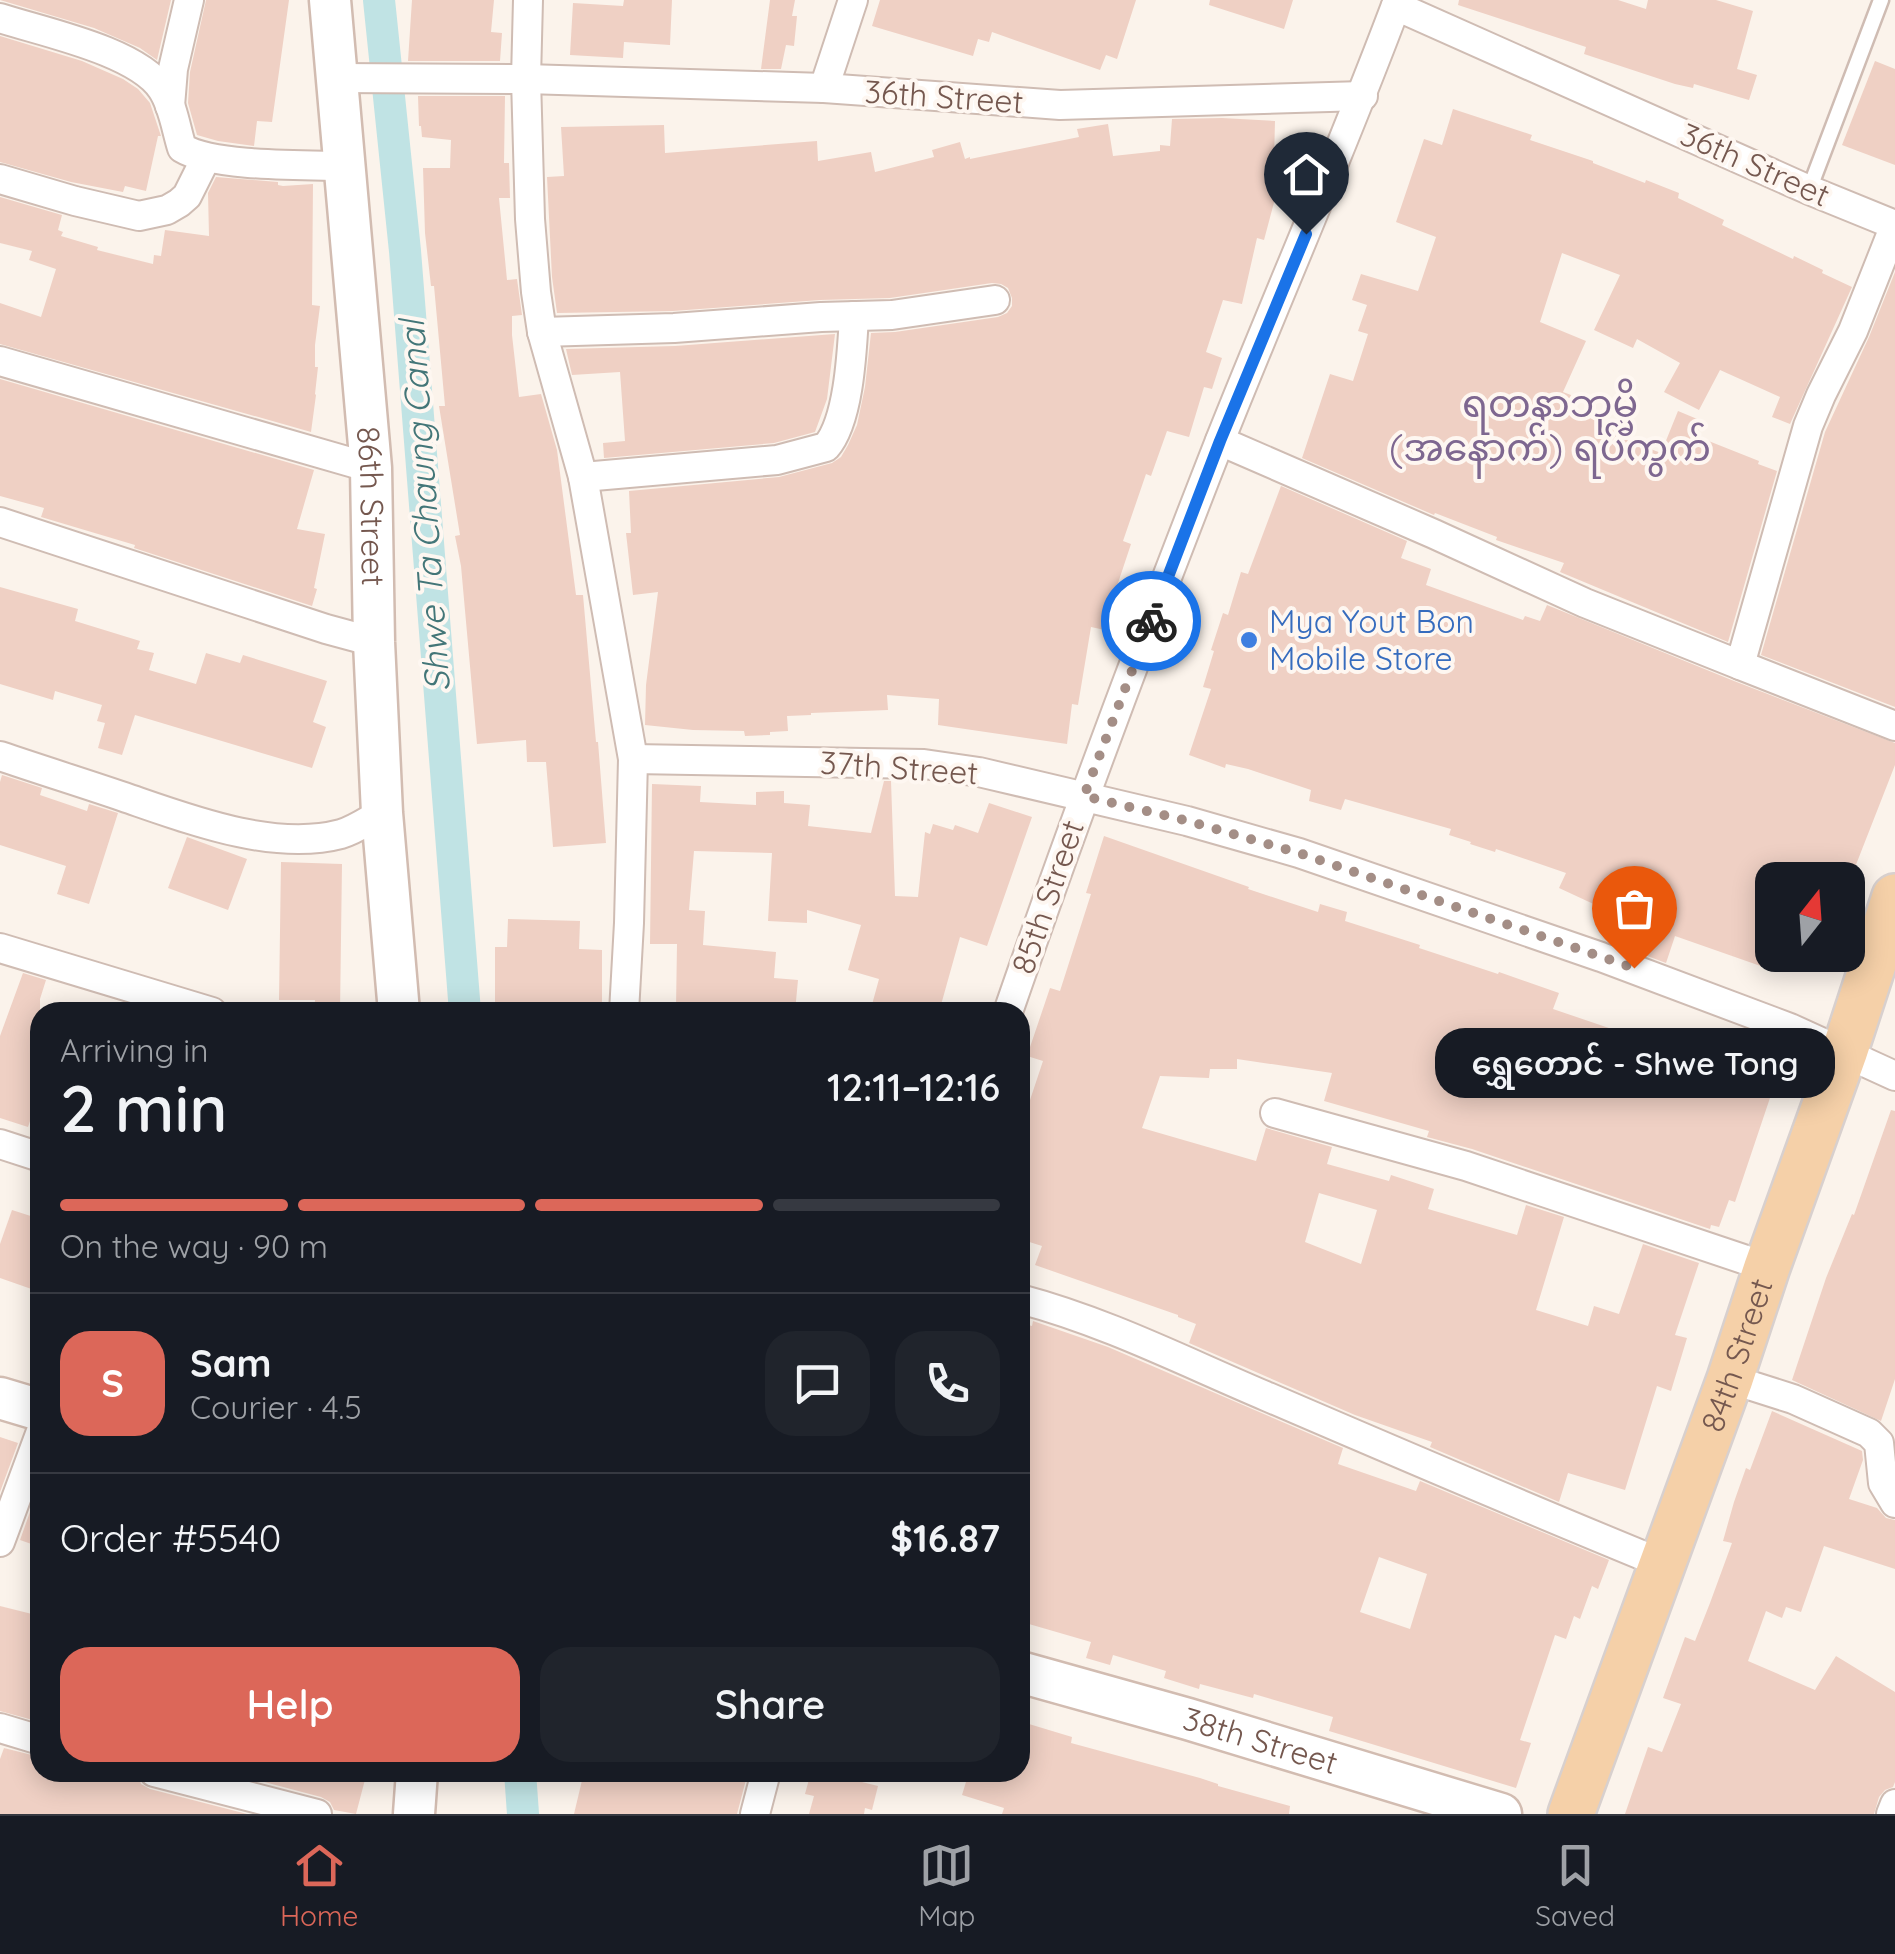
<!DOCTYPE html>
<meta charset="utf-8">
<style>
:root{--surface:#171b24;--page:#20242c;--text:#f1f3f6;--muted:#9ea1a6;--line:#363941;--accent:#dc6759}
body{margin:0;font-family:Quicksand,"Noto Sans Myanmar",sans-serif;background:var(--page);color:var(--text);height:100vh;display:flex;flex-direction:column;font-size:38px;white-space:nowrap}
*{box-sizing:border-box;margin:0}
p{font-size:32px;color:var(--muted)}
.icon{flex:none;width:55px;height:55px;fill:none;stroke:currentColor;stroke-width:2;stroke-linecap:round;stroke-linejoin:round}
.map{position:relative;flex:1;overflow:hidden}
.side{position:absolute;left:30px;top:1002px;width:1000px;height:780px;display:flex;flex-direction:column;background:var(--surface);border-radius:30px;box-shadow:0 5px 25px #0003}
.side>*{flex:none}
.needle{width:65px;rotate:17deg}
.buttons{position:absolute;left:1755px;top:862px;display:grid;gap:20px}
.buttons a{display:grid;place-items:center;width:110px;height:110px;border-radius:20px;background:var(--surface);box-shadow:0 5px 25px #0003;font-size:50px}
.pin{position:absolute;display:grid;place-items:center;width:85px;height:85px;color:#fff;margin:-102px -42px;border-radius:50% 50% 50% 0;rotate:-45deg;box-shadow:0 0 10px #0007}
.pin .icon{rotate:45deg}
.courier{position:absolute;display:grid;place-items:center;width:100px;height:100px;margin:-50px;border:8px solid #1a73e8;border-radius:50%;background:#fff;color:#222;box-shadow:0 2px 12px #0007}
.bubble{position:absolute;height:70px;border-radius:30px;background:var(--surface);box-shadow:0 5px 25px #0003;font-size:32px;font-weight:600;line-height:70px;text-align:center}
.head em{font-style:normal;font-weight:600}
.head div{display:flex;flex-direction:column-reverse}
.head{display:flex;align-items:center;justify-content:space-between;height:170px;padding:0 30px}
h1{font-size:65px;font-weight:600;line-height:75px}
.bar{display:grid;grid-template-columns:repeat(4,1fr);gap:15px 10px;align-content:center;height:120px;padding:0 30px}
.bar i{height:12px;border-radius:8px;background:var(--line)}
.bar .active{background:var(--accent)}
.bar p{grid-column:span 4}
.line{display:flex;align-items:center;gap:25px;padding:0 30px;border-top:2px solid var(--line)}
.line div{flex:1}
.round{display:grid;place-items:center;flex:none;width:105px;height:105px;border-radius:30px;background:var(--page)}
.primary-button{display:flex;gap:20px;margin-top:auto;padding:20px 30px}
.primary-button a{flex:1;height:115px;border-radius:30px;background:var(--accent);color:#fff;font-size:40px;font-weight:600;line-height:115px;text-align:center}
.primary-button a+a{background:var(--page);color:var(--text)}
.tab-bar{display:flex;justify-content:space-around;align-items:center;height:140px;border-top:2px solid var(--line);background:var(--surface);font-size:28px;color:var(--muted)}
.tab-bar a{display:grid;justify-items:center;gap:5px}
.tab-bar .active{color:var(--accent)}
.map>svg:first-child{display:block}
</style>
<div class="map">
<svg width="1895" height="1814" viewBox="0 0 1895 1814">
<rect width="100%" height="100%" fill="#fbf3eb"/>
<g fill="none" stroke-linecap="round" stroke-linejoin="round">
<!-- canal -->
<g stroke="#c0e3e4" stroke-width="32">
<path d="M 379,0 L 405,251 L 465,1012"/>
<path d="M 520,1772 L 523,1814"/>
</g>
</g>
<!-- building -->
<g fill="#efd0c4" fill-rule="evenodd">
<path d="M 0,0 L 171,0 L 157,60 L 140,48 L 94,28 Z"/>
<path d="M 206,0 L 289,0 L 272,122 L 257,121 L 254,146 L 218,141 L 197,135 L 188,103 L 190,72 Z"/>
<path d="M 412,0 L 494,0 L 491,32 L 502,33 L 500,61 L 408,61 Z"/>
<path d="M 624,0 L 672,0 L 670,45 L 624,42 L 623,58 L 570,55 L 573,3 L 623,6 Z"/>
<path d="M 770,0 L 795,0 L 792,16 L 797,16 L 794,46 L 786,45 L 781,69 L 761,69 Z"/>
<path d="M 880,0 L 1136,0 L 1117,59 L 1106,55 L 1100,70 L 992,32 L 989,42 L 978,39 L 973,56 L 872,26 Z"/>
<path d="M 1210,0 L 1293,0 L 1284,29 L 1209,5 Z"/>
<path d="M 1459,0 L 1618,0 L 1646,9 L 1648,0 L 1716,0 L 1753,11 L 1737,69 L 1757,75 L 1749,100 L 1694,84 L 1693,88 L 1675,84 L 1584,54 L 1586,47 L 1458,5 Z"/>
<path d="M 0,36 L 82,61 L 123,79 L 138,89 L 150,103 L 161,136 L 158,136 L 146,191 L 125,186 L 123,192 L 71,182 L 0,162 Z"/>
<path d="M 1875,61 L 1895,69 L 1895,165 L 1842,145 Z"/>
<path d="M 418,96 L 505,96 L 504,163 L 509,163 L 510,198 L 499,198 L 507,280 L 517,279 L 522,315 L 512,316 L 512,335 L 519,397 L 541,394 L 557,450 L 576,595 L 583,595 L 596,742 L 598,742 L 606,843 L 553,847 L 546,762 L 527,762 L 526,740 L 477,744 L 461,566 L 455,536 L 460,535 L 439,406 L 445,406 L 434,286 L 431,286 L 425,233 L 423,168 L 450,168 L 451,140 L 422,137 L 421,126 L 419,126 Z"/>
<path d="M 1453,109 L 1532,135 L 1530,140 L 1593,161 L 1593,163 L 1645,183 L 1646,180 L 1679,193 L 1678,198 L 1724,220 L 1722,225 L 1793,259 L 1794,256 L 1823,270 L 1822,273 L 1852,287 L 1790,424 L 1772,417 L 1780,397 L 1720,370 L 1699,410 L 1664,392 L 1680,363 L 1637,339 L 1633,348 L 1594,330 L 1620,275 L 1562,253 L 1540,322 L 1586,341 L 1563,392 L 1571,395 L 1566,410 L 1619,428 L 1617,436 L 1661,453 L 1678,411 L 1702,421 L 1696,436 L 1759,461 L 1758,464 L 1777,471 L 1728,642 L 1560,572 L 1564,563 L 1496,540 L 1497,537 L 1435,513 L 1434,515 L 1302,458 L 1330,374 L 1353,381 L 1368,334 L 1358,331 L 1367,305 L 1352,300 L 1361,274 L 1418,291 L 1436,237 L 1396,222 L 1424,139 L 1442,145 Z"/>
<path d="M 1222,118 L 1275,121 L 1274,160 L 1279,162 L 1271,194 L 1276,195 L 1264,240 L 1257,238 L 1242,304 L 1223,300 L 1206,352 L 1222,358 L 1212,389 L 1204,387 L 1189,437 L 1167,431 L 1151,476 L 1146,474 L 1123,541 L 1131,544 L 1110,607 L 1105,630 L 1091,627 L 1078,705 L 1072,704 L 1067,744 L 938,725 L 939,699 L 887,695 L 888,710 L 811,713 L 811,715 L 787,716 L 788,731 L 770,732 L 770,735 L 745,736 L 744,731 L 693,730 L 645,725 L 646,685 L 658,592 L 633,595 L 626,533 L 631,533 L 629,491 L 779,477 L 832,463 L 841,457 L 848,445 L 857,425 L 865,387 L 871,333 L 895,332 L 998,317 L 1007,313 L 1012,306 L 1012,298 L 1008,288 L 1001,284 L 992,283 L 890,298 L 820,300 L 673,311 L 557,313 L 552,277 L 547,177 L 564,176 L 561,127 L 664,125 L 665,153 L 817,141 L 818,161 L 871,152 L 875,172 L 934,157 L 932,150 L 960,142 L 965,159 L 970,157 L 970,159 L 1079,137 L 1077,129 L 1108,124 L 1113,156 L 1160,151 L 1160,145 L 1170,146 L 1172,119 Z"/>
<path d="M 216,177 L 278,182 L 278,185 L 283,186 L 313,184 L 312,305 L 320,306 L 315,345 L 315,367 L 318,367 L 315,394 L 316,395 L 311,432 L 0,344 L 0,303 L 41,317 L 56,269 L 29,260 L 32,251 L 0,243 L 0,197 L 62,215 L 58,230 L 63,232 L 61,236 L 98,247 L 97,250 L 153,264 L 154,255 L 161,256 L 165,230 L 209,236 L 208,193 Z"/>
<path d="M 1895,272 L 1895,707 L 1761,655 L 1825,432 L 1869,337 Z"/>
<path d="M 835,334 L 827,399 L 815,432 L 774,443 L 604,458 L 603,443 L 625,441 L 620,372 L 572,375 L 566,349 L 675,346 Z"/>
<path d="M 0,379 L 314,470 L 297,529 L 325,534 L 314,588 L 317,589 L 312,606 L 134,548 L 135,545 L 41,517 L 44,508 L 0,496 Z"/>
<path d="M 1281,486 L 1407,541 L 1401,558 L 1431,569 L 1426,585 L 1523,620 L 1525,616 L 1540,621 L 1547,605 L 1734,681 L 1895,743 L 1895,765 L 1850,880 L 1770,880 L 1757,919 L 1762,920 L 1760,926 L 1772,931 L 1772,970 L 1675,936 L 1666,963 L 1634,951 L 1643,927 L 1559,888 L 1566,873 L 1496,849 L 1495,852 L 1470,844 L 1471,842 L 1449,835 L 1451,829 L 1345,799 L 1341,810 L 1309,801 L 1311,790 L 1248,769 L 1226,764 L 1225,768 L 1189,755 L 1211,689 L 1203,687 L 1214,651 L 1211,650 L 1223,613 L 1228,615 L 1241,572 L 1248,574 Z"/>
<path d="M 0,587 L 78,609 L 75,621 L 140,641 L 137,649 L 154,653 L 149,670 L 196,684 L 206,653 L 240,663 L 243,655 L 327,681 L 313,722 L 326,727 L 312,768 L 135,715 L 122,755 L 98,748 L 105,723 L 97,721 L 102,705 L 55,691 L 53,700 L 0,684 Z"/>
<path d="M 2,775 L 42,788 L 40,795 L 87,811 L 89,804 L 118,813 L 89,904 L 57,894 L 66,866 L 0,845 L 0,782 Z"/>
<path d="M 884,781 L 891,781 L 895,896 L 918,897 L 925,832 L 930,834 L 933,824 L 953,830 L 955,825 L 978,833 L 989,803 L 1032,817 L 987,946 L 960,937 L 939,1012 L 870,1012 L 879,979 L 848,970 L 861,925 L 807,910 L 807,923 L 768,921 L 772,853 L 694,851 L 689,910 L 705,911 L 703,945 L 776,952 L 774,978 L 798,980 L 795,1012 L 676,1008 L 677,944 L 650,944 L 652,784 L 701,786 L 700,802 L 756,805 L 756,792 L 784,791 L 784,803 L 810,805 L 808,826 L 871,833 Z"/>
<path d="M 1104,836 L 1249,887 L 1248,889 L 1318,912 L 1320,904 L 1347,912 L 1345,921 L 1420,945 L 1419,948 L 1498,974 L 1499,972 L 1559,993 L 1553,1009 L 1653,1043 L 1652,1047 L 1774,1086 L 1735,1202 L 1729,1200 L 1719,1227 L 1711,1225 L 1710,1229 L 1472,1149 L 1427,1137 L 1429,1131 L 1324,1101 L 1332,1073 L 1237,1059 L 1237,1069 L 1210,1069 L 1209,1078 L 1160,1076 L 1142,1128 L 1256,1161 L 1266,1128 L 1332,1147 L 1327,1164 L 1389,1181 L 1391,1175 L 1434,1189 L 1428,1209 L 1517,1235 L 1526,1205 L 1564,1217 L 1536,1310 L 1588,1326 L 1594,1306 L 1619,1314 L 1643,1244 L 1699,1263 L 1675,1335 L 1687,1338 L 1671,1391 L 1657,1386 L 1625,1490 L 1568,1473 L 1559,1502 L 1430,1447 L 1432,1442 L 1355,1415 L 1189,1343 L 1196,1324 L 1178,1317 L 1178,1315 L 1035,1265 L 1042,1246 L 1020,1239 L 1020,1114 L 1025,1115 L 1043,1061 L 1027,1056 L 1050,988 L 1060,991 L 1091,894 L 1086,893 ZM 1319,1193 L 1377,1210 L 1361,1264 L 1305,1242 Z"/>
<path d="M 187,837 L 247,859 L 228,910 L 168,888 Z"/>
<path d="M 281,862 L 342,864 L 340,1012 L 314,1012 L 315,1000 L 279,1000 Z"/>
<path d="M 508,919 L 580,921 L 579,949 L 602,950 L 602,1012 L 495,1011 L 495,947 L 507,947 Z"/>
<path d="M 23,973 L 46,980 L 40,999 L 40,1091 L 28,1127 L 0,1118 L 0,1036 Z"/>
<path d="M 1891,1110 L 1895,1111 L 1895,1379 L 1881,1421 L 1792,1380 L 1826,1278 L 1852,1214 L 1854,1215 Z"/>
<path d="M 12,1210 L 40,1219 L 40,1292 L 0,1278 L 0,1244 Z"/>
<path d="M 1033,1321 L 1108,1347 L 1343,1448 L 1338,1464 L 1416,1491 L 1420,1481 L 1609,1560 L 1598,1589 L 1592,1586 L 1580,1619 L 1574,1616 L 1566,1639 L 1555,1635 L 1520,1740 L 1531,1743 L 1516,1788 L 1329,1731 L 1333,1717 L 1254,1694 L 1253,1698 L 1200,1684 L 1199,1689 L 1164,1678 L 1166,1671 L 1113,1655 L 1110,1665 L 1086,1658 L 1091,1642 L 1022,1622 L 1027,1606 L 1020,1604 L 1020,1323 L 1032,1326 ZM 1379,1557 L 1427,1574 L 1410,1629 L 1360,1612 Z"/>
<path d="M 1772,1411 L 1862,1451 L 1863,1460 L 1849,1499 L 1877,1508 L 1886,1518 L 1895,1520 L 1895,1569 L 1824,1546 L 1801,1612 L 1786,1607 L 1782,1618 L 1766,1611 L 1748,1661 L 1815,1690 L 1836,1656 L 1895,1692 L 1895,1782 L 1893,1787 L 1885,1790 L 1879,1797 L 1874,1814 L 1625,1814 L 1648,1747 L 1662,1752 L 1681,1704 L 1663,1698 L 1685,1637 L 1695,1641 L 1710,1603 L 1732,1543 L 1723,1541 L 1734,1502 L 1746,1468 L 1750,1470 Z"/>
<path d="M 0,1437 L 18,1443 L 0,1492 Z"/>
<path d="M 40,1484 L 40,1547 L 20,1540 Z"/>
<path d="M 0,1606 L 40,1616 L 40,1722 L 0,1711 Z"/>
<path d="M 1029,1724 L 1072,1737 L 1071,1743 L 1200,1778 L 1218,1784 L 1218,1786 L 1290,1806 L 1289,1814 L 1002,1814 L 1004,1808 L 962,1795 L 969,1772 L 1020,1772 L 1020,1735 L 1025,1737 Z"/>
<path d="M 4,1748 L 40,1757 L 40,1772 L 137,1772 L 141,1784 L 150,1789 L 247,1814 L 0,1814 L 0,1759 Z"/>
<path d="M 226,1772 L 367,1772 L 356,1814 L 334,1810 L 330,1802 L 321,1797 Z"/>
<path d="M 584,1772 L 748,1772 L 737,1814 L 574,1814 Z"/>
<path d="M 811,1772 L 864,1772 L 862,1782 L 878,1786 L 872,1810 L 865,1808 L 864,1814 L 809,1814 L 814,1796 L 805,1794 Z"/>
</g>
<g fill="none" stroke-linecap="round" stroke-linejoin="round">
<defs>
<path id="lane" d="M 1809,190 L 1881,0"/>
<g id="street">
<path d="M 528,0 L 526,79 L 530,219 L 536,292 L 542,332 L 583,477 L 633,759 L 629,923 L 624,1012"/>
<path d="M 1396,6 L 1809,190 L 1895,225"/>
<path d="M 0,18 C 43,32 137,51 162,89 C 173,105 176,129 182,148 C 213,167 305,165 343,166"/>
<path d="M 336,78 L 526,79 L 824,88 L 1060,105 L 1363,96"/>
<path d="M 824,88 L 853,0"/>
<path d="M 170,106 L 173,69 L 189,0"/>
<path d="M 0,179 L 75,201 L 139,216 L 167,210 L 179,203 L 187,196 L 206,158"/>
<path d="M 542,332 L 674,328 L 821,317 L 892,315 L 995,300"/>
<path d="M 0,361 L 371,468"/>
<path d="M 1220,441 L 1434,534 L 1585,603 L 1740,665 L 1808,426 L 1821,395 L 1853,331 L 1895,225"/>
<path d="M 583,477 L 777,460 L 826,447 C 849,421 852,351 854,316"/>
<path d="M 0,522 L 326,629 L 374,642"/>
<path d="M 1740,665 L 1895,726"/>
<path d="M 0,756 C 41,770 83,783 124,797 C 188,819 273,852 341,834 C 355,830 369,820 382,813"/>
<path d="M 633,759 L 924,764 L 979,772 L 1187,821 L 1299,853 L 1601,957 L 1790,1028 L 1895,1076"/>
<path d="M 0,948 L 212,1012"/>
<path d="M 1008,1012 C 1074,821 1145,632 1219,443 C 1278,295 1342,150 1398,0"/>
<path d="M 1275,1113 L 1466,1166 L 1767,1267"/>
<path d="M 0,1144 L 40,1157"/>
<path d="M 1020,1299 C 1107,1322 1185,1362 1268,1397 C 1398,1453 1529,1509 1661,1563"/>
<path d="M 1730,1379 L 1793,1399 L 1869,1433 L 1879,1443 L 1883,1483 L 1895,1503"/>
<path d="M 0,1542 L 40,1434"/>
<path d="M 0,1728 L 40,1740"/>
<path d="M 154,1772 L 317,1814"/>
<path d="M 755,1814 L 766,1772"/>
<path d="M 1891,1814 L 1895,1804"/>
</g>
<g id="secondary">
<path id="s1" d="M 330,0 L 371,468 L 374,642 L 382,813 L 399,1012"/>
<path d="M 0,1398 L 40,1410"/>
<path id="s2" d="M 1020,1672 L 1188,1719 L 1501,1814"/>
<path d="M 414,1814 L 417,1772"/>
</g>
<g id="primary">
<path id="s3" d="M 1571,1814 L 1730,1379 L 1767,1267 L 1844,1053 L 1895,897"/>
</g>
</defs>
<!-- lane casing -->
<use href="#lane" stroke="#cfbcb3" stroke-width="19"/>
<!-- street casing -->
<use href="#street" stroke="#cfbcb3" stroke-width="32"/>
<!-- secondary casing -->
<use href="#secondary" stroke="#d2bcb1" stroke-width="45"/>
<!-- primary casing -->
<use href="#primary" stroke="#d8d0ce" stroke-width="50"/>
<!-- lane -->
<use href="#lane" stroke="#fff" stroke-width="14"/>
<!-- street -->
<use href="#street" stroke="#fff" stroke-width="28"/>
<!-- secondary -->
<use href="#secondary" stroke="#fff" stroke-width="40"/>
<!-- primary -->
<use href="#primary" stroke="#f5d0a8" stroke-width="45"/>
</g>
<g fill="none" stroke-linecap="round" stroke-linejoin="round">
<!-- done -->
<path stroke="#a48e86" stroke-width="10" stroke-dasharray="0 18" d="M 1151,621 L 1084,796 L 1188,821 L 1299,853 L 1634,968"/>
<!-- route -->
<path stroke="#1a73e8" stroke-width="12" d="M 1151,621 L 1220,441 L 1306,234"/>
</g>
<!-- markers -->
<circle fill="#3f7fe0" stroke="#fef7f1" stroke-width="4" cx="1249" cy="640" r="10"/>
<g text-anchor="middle" stroke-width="8" stroke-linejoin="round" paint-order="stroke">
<!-- street labels -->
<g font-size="32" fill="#75584f" stroke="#fef7f1">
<text transform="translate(944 97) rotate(4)" y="11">36th Street</text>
<text transform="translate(1755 165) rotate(24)" y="11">36th Street</text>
<text dy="11" stroke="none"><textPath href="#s1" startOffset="508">86th Street</textPath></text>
<text transform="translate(899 768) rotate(4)" y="11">37th Street</text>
<text transform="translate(1048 897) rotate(-71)" y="11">85th Street</text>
<text dy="11" stroke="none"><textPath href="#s3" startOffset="488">84th Street</textPath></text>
<text dy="11" stroke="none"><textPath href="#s2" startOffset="250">38th Street</textPath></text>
</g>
<!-- shop labels -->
<g font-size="32" fill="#366cbe" stroke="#fef7f1" text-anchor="start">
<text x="1269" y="633">Mya Yout Bon<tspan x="1269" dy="37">Mobile Store</tspan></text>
</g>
<!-- water labels -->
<g font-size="35" font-style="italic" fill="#437678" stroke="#fef7f1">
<text transform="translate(425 506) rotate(-94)" y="12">Shwe Ta Chaung Canal</text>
</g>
<!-- quarter labels -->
<g font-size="38" fill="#7e6790" stroke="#fef7f1">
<text x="1550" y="417">ရတနာဘုမ္မိ<tspan x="1550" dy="44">(အနောက်) ရပ်ကွက်</tspan></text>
</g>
</g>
</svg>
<div class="buttons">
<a><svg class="needle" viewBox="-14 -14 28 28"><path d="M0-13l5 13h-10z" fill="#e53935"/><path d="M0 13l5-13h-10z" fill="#9ea1a6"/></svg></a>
</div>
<div class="pin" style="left:1634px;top:968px;background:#ea580c"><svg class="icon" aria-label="bag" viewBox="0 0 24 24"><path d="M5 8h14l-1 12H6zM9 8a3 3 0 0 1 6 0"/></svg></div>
<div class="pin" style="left:1306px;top:234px;background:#1f2937"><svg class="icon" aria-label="home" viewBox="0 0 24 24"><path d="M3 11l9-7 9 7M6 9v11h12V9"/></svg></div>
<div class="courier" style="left:1151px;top:621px"><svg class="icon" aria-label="bike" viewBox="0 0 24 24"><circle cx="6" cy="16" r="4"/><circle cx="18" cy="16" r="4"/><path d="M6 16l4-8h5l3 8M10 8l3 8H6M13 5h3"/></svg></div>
<div class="bubble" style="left:1435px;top:1028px;width:400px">ရွှေတောင် - Shwe Tong</div>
<section class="side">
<div class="head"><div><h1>2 min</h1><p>Arriving in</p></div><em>12:11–12:16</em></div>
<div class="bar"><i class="active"></i><i class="active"></i><i class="active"></i><i></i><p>On the way · 90 m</p></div>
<div class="line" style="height:180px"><b class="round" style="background:var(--accent);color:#fff">S</b><div><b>Sam</b><p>Courier · 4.5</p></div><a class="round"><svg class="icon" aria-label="chat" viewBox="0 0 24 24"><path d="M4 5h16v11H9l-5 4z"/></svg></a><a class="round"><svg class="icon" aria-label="phone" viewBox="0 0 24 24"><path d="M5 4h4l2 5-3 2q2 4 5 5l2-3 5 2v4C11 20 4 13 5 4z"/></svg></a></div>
<div class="line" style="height:130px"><div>Order #5540</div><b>$16.87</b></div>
<div class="primary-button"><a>Help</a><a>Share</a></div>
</section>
</div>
<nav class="tab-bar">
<a class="active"><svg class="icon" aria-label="home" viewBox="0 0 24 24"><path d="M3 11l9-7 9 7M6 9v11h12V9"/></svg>Home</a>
<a><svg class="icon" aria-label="map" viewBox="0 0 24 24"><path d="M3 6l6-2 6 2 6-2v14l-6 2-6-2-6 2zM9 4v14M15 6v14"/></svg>Map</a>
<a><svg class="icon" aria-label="saved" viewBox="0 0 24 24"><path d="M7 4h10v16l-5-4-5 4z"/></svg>Saved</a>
</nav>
